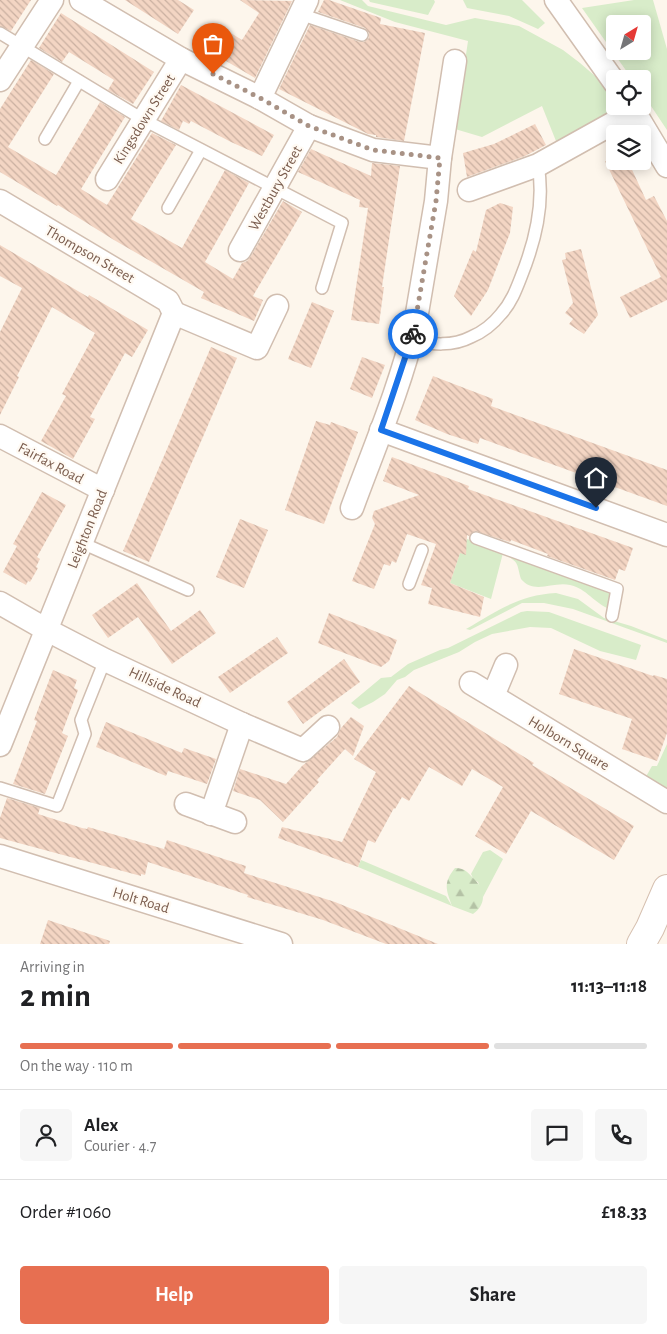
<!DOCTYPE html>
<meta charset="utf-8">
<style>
:root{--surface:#fff;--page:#f6f6f6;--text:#202124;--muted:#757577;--line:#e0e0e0;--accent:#e76f51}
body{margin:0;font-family:"Alegreya Sans",sans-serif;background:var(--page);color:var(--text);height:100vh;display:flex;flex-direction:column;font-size:19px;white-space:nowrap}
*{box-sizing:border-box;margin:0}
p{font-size:16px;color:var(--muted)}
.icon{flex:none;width:28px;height:28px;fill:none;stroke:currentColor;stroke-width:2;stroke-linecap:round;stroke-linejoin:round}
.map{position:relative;height:944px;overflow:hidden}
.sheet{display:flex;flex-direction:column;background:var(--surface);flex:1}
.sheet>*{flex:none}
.needle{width:32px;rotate:37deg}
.tools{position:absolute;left:606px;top:15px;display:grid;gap:10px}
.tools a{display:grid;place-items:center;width:45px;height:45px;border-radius:5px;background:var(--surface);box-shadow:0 2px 12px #0003;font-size:25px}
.pin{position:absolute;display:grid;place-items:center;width:42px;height:42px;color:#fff;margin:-51px -21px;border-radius:50% 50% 50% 0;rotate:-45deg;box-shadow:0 0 5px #0007}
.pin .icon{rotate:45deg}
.courier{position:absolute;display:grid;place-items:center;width:50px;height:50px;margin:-25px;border:4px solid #1a73e8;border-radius:50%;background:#fff;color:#222;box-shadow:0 1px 6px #0007}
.head em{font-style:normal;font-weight:700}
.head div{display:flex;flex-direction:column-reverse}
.head{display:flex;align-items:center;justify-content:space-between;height:85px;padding:0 20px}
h1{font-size:32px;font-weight:700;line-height:38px}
.bar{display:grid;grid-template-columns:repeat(4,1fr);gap:8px 5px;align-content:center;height:60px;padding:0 20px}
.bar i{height:6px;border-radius:4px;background:var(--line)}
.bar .on{background:var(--accent)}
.bar p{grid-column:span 4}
.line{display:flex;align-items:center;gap:12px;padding:0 20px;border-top:1px solid var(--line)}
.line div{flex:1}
.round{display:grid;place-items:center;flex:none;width:52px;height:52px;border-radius:5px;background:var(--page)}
.button{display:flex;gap:10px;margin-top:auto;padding:10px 20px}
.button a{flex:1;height:58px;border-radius:5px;background:var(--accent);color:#fff;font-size:20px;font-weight:700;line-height:58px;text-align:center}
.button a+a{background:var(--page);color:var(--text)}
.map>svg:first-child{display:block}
</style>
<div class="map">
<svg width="667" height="944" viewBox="0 0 667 944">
<defs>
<pattern id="forest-firs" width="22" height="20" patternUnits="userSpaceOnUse" patternTransform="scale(1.25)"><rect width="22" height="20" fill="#d8ecc9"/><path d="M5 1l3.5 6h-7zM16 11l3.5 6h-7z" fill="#b4c2a5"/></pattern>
<pattern id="building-back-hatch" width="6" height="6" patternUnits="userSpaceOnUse" patternTransform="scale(1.25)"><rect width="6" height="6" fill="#f3d5c3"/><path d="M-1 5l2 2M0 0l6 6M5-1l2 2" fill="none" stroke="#cab0a1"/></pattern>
</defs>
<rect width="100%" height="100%" fill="#fdf6ec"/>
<!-- green -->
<g fill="#d8ecc9" fill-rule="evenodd">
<path d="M 340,0 L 362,0 L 368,6 L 446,25 L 475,18 L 519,26 L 563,50 L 580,63 L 602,82 L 615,102 L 615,106 L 618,106 L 622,113 L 558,146 L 542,106 L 482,137 L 455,129 L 468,41 L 395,22 Z"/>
<path d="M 369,0 L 434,0 L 435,2 L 428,15 L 370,2 Z"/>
<path d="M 463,0 L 522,0 L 545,23 L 538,29 L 509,16 L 467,8 Z"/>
<path d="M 634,0 L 653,0 L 667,49 L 667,130 L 643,94 L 642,79 L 632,79 L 582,8 ZM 615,24 L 642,24 L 642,51 L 615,51 Z"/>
<path d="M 467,539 L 614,591 L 610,609 C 595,604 586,588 570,585 C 553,581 534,595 521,579 C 516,561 520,564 503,553 L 491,599 L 450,583 L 460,553 Z"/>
<path d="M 556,593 L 578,599 L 604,618 L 631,626 L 667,640 L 667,643 L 573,609 L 544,603 L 522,603 L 470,630 L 466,629 C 497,611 519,595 556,593 Z"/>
<path d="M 527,611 L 549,612 L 641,645 L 636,660 L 600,651 L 551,628 L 530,627 L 492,634 L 475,642 L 459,652 L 414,670 L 405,677 L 397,680 L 385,694 L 373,702 L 359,709 L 351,703 L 381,678 L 391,677 L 408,664 L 440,650 L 448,648 L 521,612 Z"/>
<path d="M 667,744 L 667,788 L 644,780 L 652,766 L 657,766 Z"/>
<path d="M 490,850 L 503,859 L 483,897 L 478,882 L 474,880 L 471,874 L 483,852 Z"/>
<path d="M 361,860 L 446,896 L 452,906 L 358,867 Z"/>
</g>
<!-- forest -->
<path fill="url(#forest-firs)" d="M 455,868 C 466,868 468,873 475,880 C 486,891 486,905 473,914 L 452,906 C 446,889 443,883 455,868 Z"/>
<!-- building -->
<g fill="url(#building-back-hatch)">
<path d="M 0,0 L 31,0 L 11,31 L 0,26 Z"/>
<path d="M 125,0 L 178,0 L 194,10 L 178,34 Z"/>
<path d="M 240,0 L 292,1 L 255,78 L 204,48 L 218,25 L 242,40 L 259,13 Z"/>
<path d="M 324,0 L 329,0 L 381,18 L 380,24 L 425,33 L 404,141 L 376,137 L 376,135 L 368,134 L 279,89 L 310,25 L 360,42 L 364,42 L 369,38 L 369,33 L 365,28 L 318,12 Z"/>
<path d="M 61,13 L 154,72 L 133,104 L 108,90 L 114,80 L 69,52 L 62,62 L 39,48 Z"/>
<path d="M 31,60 L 54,74 L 8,147 L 56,175 L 100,102 L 125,117 L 81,189 L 107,205 L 152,133 L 176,145 L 131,219 L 182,248 L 225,170 L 249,183 L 205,262 L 233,279 L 242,263 L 247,261 L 251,256 L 283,201 L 302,212 L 253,296 L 263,300 L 254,321 L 201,298 L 204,292 L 114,240 L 58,205 L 57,206 L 0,172 L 0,109 Z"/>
<path d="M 181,85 L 274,135 L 262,156 L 231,142 L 191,121 L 189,124 L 183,121 L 179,130 L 161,121 Z"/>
<path d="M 535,124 L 546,145 L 525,156 L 467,177 L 463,153 L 494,144 Z"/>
<path d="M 311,149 L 371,176 L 372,163 L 400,166 L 382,287 L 384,287 L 379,324 L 351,320 L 368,208 L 359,207 L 360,200 L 298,172 Z"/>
<path d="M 605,161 L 628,161 L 646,200 L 654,196 L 667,221 L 667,300 L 630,318 L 620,297 L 661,277 Z"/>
<path d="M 500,203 L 513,207 L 510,233 L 488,290 L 471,316 L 454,296 L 473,250 L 476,252 L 486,210 Z"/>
<path d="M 0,245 L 88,297 L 89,295 L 148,330 L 132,357 L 125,353 L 90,417 L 95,419 L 73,459 L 41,441 L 66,396 L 62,394 L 95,333 L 52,307 L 17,376 L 19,377 L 0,415 L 0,332 L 22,288 L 0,276 Z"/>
<path d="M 581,249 L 598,315 L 584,334 L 569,324 L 573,319 L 565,313 L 573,303 L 562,260 L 566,259 L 565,253 Z"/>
<path d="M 312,302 L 334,311 L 311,368 L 288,359 Z"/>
<path d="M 211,347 L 237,358 L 149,562 L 123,551 Z"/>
<path d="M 362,357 L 385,365 L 372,398 L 350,389 Z"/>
<path d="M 433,376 L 493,399 L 491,406 L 667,470 L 667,506 L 480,438 L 478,444 L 447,434 L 415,420 Z"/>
<path d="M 316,421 L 330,425 L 331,422 L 358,432 L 324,524 L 285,510 Z"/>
<path d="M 392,457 L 469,486 L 468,489 L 633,548 L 625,571 L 619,569 L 615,580 L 547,556 L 548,554 L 511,540 L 510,542 L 475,531 L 469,536 L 467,535 L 466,555 L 460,553 L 450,583 L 484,597 L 480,617 L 428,604 L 432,588 L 421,585 L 436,544 L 407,534 L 396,563 L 392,561 L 390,566 L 384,564 L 374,589 L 352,581 L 375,524 L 372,518 L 374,511 L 419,495 L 383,481 Z"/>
<path d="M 42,492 L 66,505 L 37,557 L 40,559 L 36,567 L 38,568 L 30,582 L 28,581 L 26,585 L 3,572 L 17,546 L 13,544 Z"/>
<path d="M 240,519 L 268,530 L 244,588 L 216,577 Z"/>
<path d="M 137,583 L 171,631 L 200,610 L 216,633 L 172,664 L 138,617 L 108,638 L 92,615 Z"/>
<path d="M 329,613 L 397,640 L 389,661 L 381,667 L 318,643 Z"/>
<path d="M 277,637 L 288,653 L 230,693 L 218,677 Z"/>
<path d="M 574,649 L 653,676 L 654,675 L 667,679 L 667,733 L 657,761 L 622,749 L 632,719 L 559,694 Z"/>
<path d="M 344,659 L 360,682 L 303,724 L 287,702 Z"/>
<path d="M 53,670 L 77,680 L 74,688 L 78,690 L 62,733 L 68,736 L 45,794 L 13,784 L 37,721 L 34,720 Z"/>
<path d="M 409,686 L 534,763 L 532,765 L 634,826 L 614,860 L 531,811 L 506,854 L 475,836 L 503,787 L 472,769 L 462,786 L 429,767 L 409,801 L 402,797 L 395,809 L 394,808 L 375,843 L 368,840 L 358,867 L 278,838 L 282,827 L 342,842 L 376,772 L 354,759 Z"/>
<path d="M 351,717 L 364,726 L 353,756 L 345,749 L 317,780 L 319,782 L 283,822 L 260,800 L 233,791 L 240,769 L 286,784 L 302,766 L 337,737 L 341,728 Z"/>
<path d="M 106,722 L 182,753 L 184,748 L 216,759 L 207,784 L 168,771 L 166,776 L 96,747 Z"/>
<path d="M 7,798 L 40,808 L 38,814 L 82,828 L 87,829 L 88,827 L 164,849 L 167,840 L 227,860 L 246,866 L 244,873 L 335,902 L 438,944 L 386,944 L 323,920 L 247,897 L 248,895 L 148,862 L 145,875 L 141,874 L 141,876 L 0,838 L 0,818 Z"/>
<path d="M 48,920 L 110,941 L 109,944 L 40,944 Z"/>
</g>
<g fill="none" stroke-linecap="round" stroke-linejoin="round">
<defs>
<g id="service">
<path d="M 300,14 L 362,35"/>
<path d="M 0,33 L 144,120 L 342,223 L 322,288"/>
<path d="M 45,139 L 79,81"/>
<path d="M 168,208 L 201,150"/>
<path d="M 411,341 C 432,344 452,347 471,337 C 483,332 493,324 501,314 C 511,303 516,290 521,277 C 535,242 545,204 538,165"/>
<path d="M 476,538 L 617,589 L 612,616"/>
<path d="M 82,543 L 188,590"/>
<path d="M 409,584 L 422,550"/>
<path d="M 0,788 L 57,806 L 85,734 L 81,720 L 105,660"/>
</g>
<g id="minor">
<path d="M 81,0 L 181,59 L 260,98 L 309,126 L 373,150 L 440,158"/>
<path d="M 556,0 L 615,83"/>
<path d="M 0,80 L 52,0"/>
<path d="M 260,98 L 307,0"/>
<path d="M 631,106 L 667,166"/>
<path d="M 107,179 L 181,59"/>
<path d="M 469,190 L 538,165 L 635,111"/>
<path d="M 0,201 L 168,301 L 174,313"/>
<path d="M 240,250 L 309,126"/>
<path d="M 174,313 L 257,348 L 277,306"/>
<path d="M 381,430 L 667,535"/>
<path d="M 0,436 L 103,490"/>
<path d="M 352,508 C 374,448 400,388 415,325 L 436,201 L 440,158 L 455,61"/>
<path d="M 0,603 L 47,630 L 105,660 L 242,724 L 303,750 L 328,727"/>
<path d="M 471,683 L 667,802"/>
<path d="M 493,696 L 506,665"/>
<path d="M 0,745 L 174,313"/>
<path d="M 186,804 L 235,822"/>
<path d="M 211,814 L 242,724"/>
<path d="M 0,856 L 281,944"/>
</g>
<path id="secondary" d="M 641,944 L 650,928 L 667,889"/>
</defs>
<!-- service casing -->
<use href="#service" stroke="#d1beb0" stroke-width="14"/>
<!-- minor casing -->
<use href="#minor" stroke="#d1beb0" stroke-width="25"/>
<!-- secondary casing -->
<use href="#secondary" stroke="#d6c0b0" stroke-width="30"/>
<!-- service -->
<use href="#service" stroke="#fff" stroke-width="11"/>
<!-- minor -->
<use href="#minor" stroke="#fff" stroke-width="22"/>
<!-- secondary -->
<use href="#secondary" stroke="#fff" stroke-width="28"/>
</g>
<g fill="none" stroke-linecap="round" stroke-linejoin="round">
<!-- done -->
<path stroke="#a89285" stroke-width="5" stroke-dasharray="0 9" d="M 213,74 L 260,98 L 309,126 L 373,150 L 440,158 L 436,201 L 413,334"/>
<!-- route -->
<path stroke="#1a73e8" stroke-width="6" d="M 413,334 L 381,430 L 596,508"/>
</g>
<g text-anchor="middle" stroke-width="4.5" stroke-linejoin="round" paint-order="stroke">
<!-- street labels -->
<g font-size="15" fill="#7a5c4d" stroke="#fffaf3">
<text transform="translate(144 119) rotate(-58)" y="5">Kingsdown Street</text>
<text transform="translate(275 188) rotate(-61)" y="5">Westbury Street</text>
<text transform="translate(90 254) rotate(30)" y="5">Thompson Street</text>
<text transform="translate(51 463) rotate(28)" y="5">Fairfax Road</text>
<text transform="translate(87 529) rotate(-68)" y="5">Leighton Road</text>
<text transform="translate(165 687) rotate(25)" y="5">Hillside Road</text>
<text transform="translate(569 743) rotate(31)" y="5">Holborn Square</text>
<text transform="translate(141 900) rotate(17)" y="5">Holt Road</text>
</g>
</g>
</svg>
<div class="tools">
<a><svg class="needle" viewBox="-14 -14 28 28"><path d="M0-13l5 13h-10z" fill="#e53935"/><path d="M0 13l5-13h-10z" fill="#757577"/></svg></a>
<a><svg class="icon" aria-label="locate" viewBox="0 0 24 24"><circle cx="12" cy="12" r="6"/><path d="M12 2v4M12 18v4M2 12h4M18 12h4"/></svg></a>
<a><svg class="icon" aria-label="layers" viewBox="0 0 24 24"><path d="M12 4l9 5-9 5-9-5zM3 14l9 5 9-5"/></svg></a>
</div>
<div class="pin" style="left:213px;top:74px;background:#ea580c"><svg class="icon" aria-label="bag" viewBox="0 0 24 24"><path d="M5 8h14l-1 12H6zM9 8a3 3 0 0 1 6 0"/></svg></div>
<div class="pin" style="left:596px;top:508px;background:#1f2937"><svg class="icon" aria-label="home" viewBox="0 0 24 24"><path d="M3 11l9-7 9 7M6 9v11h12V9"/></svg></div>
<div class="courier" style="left:413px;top:334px"><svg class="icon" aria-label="bike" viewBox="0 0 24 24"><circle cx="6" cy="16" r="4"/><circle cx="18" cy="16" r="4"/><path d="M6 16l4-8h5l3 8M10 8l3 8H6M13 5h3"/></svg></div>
</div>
<section class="sheet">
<div class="head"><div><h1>2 min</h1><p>Arriving in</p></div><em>11:13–11:18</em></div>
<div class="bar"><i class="on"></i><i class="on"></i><i class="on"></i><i></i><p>On the way · 110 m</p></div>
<div class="line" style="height:90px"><a class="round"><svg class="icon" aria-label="person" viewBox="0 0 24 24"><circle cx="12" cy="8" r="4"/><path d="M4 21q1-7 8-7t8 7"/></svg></a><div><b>Alex</b><p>Courier · 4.7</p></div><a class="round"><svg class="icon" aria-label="chat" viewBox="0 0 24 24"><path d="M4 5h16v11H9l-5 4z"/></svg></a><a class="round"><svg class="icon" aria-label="phone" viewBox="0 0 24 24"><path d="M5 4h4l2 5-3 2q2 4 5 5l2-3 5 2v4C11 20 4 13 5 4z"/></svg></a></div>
<div class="line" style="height:65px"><div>Order #1060</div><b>£18.33</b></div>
<div class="button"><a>Help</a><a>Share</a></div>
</section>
